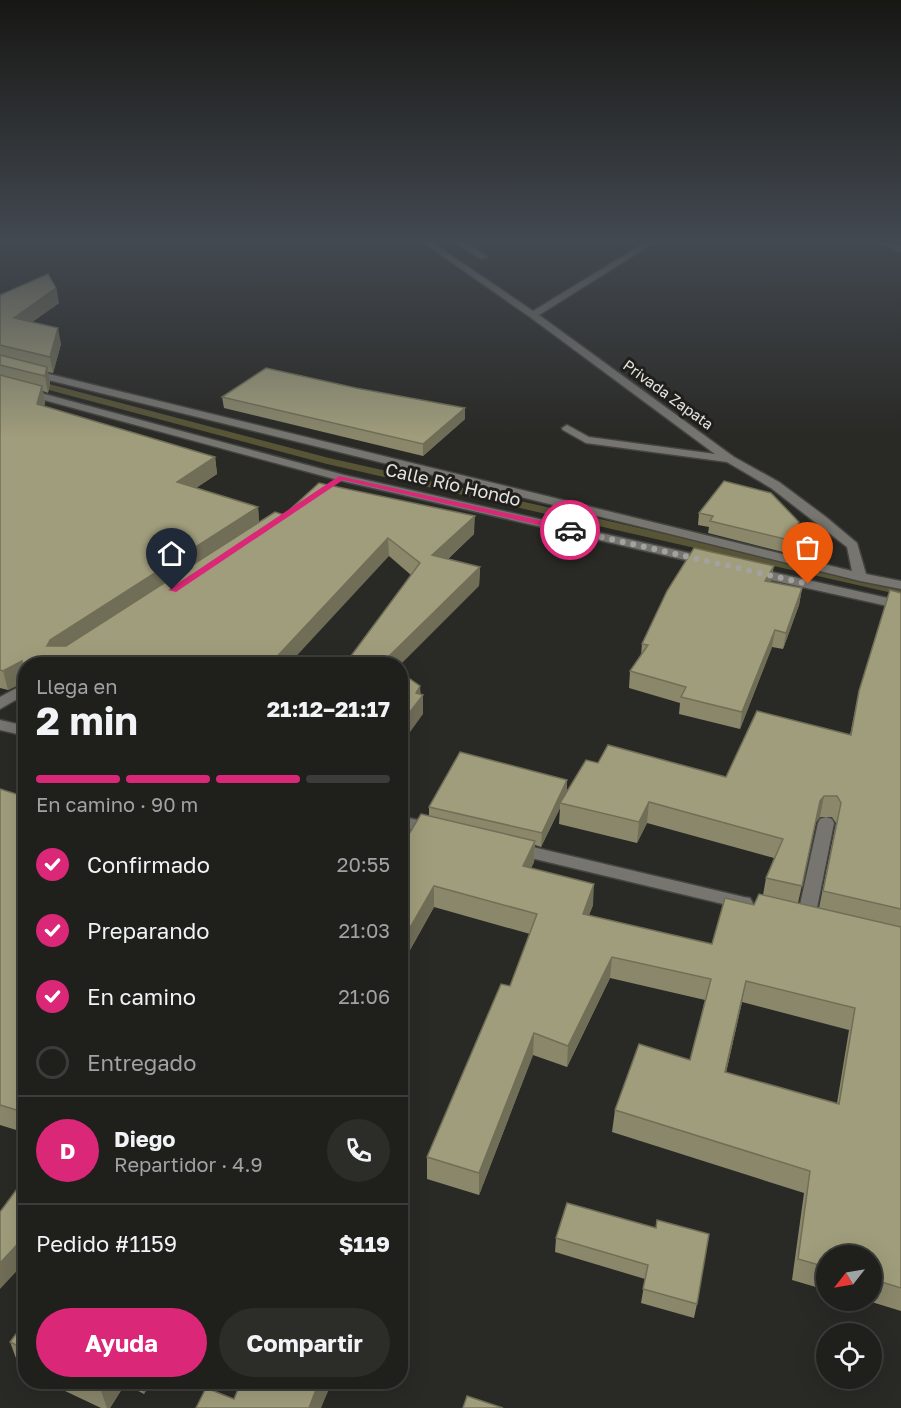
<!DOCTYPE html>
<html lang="es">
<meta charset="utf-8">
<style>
:root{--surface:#1f1f1c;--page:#2c2c29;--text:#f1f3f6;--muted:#a1a2a3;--line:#3c3d3b;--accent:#db2777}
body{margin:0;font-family:"Golos Text",sans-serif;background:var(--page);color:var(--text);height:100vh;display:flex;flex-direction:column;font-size:22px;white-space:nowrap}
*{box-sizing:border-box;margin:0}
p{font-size:20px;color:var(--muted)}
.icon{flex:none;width:33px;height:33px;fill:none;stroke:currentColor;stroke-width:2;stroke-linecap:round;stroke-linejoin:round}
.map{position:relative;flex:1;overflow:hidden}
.side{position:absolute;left:18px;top:657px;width:390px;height:732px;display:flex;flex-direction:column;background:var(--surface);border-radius:24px;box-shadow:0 6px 24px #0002,0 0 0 2px var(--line)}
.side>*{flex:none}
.needle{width:39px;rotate:239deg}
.fabs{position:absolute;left:816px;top:1245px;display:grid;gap:12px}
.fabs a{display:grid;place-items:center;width:66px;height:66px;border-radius:50%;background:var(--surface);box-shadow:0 6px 24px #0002,0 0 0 2px var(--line);font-size:30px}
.pin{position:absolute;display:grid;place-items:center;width:51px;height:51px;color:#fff;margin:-62px -26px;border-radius:50% 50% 50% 0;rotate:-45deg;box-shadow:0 0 6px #0007}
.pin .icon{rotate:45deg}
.courier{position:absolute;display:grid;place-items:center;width:60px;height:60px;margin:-30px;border:4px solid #db2777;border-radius:50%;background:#fff;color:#222;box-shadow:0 2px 8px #0007}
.overview em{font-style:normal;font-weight:700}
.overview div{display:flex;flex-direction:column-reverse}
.overview{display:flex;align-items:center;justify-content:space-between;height:102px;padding:0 18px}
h1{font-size:39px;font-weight:700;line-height:45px}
.bar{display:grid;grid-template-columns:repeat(4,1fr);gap:9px 6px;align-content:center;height:72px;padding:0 18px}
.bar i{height:8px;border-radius:4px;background:var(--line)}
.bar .selected{background:var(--accent)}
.bar p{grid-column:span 4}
.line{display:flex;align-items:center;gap:15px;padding:0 18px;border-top:2px solid var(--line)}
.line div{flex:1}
.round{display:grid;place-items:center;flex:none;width:63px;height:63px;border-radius:32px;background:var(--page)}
ol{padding:0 18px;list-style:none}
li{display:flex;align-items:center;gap:18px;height:66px}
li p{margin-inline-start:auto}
li .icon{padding:6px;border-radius:50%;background:var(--accent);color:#fff;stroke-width:4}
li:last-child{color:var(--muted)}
li i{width:33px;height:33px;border:3px solid var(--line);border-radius:50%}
.action{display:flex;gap:12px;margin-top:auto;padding:12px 18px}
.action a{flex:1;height:69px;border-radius:36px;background:var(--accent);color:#fff;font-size:24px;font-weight:700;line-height:69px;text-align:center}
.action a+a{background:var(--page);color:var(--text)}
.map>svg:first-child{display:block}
</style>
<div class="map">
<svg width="901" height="1408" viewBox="0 0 901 1408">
<rect width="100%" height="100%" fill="#292925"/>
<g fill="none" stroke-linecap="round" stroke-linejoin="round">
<!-- stream -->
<path fill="#585537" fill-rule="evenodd" d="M 0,371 L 329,458 L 901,587 L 901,595 L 327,464 L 0,377 Z"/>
<defs>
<g id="minor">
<path d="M 421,241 L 430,241 L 533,311 L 648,241 L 657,241 L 539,315 L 734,457 L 779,482 L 826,517 L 857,543 L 866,574 L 901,581 L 901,589 L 860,581 L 0,368 L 0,362 L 852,571 L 847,547 L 771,488 L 727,462 L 586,443 L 563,430 L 562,428 L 567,425 L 589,437 L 715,454 L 530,317 Z"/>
<path d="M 453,241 L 463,241 L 488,257 L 481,259 Z"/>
<path d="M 875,241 L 886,241 L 901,246 L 901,252 Z"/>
<path d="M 0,382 L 344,475 L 707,557 L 713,561 L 707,565 L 338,480 L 0,388 Z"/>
<path d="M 754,568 L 901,601 L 901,609 L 749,575 L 747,572 Z"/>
<path d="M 26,683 L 26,694 L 0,709 L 0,697 Z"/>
<path d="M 0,720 L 26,726 L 26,736 L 0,730 Z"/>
<path d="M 400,816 L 440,825 L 442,829 L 440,833 L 434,835 L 400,827 Z"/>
<path d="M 826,817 L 832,819 L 834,823 L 815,918 L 812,923 L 806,925 L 800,923 L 797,918 L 818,823 L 820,819 Z"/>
<path d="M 516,843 L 744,897 L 750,898 L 753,903 L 750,908 L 744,909 L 510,853 L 507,849 L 510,845 Z"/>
</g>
</defs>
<!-- minor casing -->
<use href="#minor" stroke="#444440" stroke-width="3"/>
<!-- minor -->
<use href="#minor" fill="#767570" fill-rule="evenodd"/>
</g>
<!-- wall -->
<g fill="#8a876b" fill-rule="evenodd">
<path d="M 56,288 L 59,303 L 32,322 L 61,344 L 53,373 L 48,372 L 50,383 L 48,393 L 43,391 L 45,403 L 44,406 L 215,457 L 217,474 L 196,488 L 258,507 L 259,522 L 284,515 L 474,534 L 448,559 L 480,567 L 479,586 L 411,575 L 389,556 L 26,664 L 26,687 L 24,682 L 8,690 L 0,688 L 0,295 Z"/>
<path d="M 222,397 L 465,419 L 423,456 L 224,408 Z"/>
<path d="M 699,513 L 797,534 L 787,553 L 708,533 L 709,527 L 698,525 Z"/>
<path d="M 771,582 L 802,588 L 799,605 L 783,649 L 772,647 L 740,729 L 679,714 L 680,703 L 629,688 L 630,671 L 641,655 L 642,644 Z"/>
<path d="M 901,593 L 901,1311 L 865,1300 L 872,1300 L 872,1256 L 826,1256 L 826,1290 L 792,1280 L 804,1193 L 612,1132 L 615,1110 L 690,1060 L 705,1000 L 610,978 L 567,1067 L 533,1055 L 479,1195 L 427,1179 L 427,1157 L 510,986 L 530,934 L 434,907 L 400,968 L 400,849 L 429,816 L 429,807 L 567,791 L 598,763 L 726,777 L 850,735 L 859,691 ZM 560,808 L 559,824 L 637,843 L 647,823 L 774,858 L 766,878 L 763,895 L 754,905 L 712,944 L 589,915 L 593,905 L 531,868 L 534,862 L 535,845 L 541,847 ZM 820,817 L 832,817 L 836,823 L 819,908 L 798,903 L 816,822 ZM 742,1002 L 849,1030 L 837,1103 L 726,1073 Z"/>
<path d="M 0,789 L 26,797 L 26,1133 L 0,1125 Z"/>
<path d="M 656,1228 L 697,1304 L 694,1318 L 641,1303 L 645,1279 L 555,1252 L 556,1238 Z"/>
<path d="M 26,1321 L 26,1372 L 20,1369 L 10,1342 Z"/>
<path d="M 46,1382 L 151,1382 L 144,1394 L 125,1384 L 110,1408 L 101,1408 Z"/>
</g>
<!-- shaded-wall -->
<g fill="#706e57">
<path d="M 56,288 L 59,303 L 17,333 L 14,318 Z"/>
<path d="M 58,328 L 61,344 L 53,373 L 50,357 Z"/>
<path d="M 47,367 L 50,383 L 48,393 L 45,376 Z"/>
<path d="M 42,386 L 45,403 L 40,421 L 37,404 Z"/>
<path d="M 465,408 L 465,419 L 423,456 L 423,444 Z"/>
<path d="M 215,457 L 217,474 L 179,499 L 177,482 Z"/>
<path d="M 258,507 L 259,524 L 52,664 L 47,646 L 50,640 Z"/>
<path d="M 475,516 L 474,534 L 432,574 L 432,555 Z"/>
<path d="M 799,522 L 797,534 L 787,553 L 789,540 Z"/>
<path d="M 388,538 L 389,556 L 289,664 L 270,664 Z"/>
<path d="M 774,566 L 771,582 L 763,597 L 765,581 Z"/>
<path d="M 480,567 L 479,586 L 400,665 L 381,664 Z"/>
<path d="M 802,588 L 799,605 L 783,649 L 786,633 Z"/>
<path d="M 775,630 L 772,647 L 740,729 L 742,712 Z"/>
<path d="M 22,661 L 24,682 L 8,690 L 3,671 Z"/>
<path d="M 420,686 L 421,697 L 423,695 L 423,714 L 400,746 L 400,725 L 416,693 Z"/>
<path d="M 567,780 L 567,794 L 560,803 L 560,808 L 541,847 L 542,833 Z"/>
<path d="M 824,796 L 820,817 L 816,822 L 797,907 L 820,801 Z"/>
<path d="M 649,802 L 647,823 L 637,843 L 639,822 Z"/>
<path d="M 535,841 L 534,862 L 522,887 L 523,866 Z"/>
<path d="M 594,884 L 593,905 L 581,935 L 583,914 Z"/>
<path d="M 434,886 L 434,907 L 400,968 L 400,945 Z"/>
<path d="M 612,957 L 610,978 L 567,1067 L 568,1046 Z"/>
<path d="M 746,981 L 742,1002 L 721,1094 L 725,1072 Z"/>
<path d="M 534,1033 L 533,1055 L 479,1195 L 479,1173 Z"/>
<path d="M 26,1235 L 26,1261 L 0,1289 L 0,1263 Z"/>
<path d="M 102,1382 L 124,1382 L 125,1384 L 110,1408 L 107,1408 L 99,1385 Z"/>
<path d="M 140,1382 L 151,1382 L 144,1394 Z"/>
<path d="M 319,1382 L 332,1382 L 321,1408 L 309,1408 Z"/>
</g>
<!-- building -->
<g fill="#a09d7c" stroke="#706e57" stroke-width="1.5" fill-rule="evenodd">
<path d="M 48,274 L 56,288 L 14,318 L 58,328 L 50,357 L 0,345 L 0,295 Z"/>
<path d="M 0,355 L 47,367 L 45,376 L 0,365 Z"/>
<path d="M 266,368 L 356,388 L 465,408 L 423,444 L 222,397 Z"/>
<path d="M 0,375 L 42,386 L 37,404 L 215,457 L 177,482 L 258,507 L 50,640 L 47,646 L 66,646 L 275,512 L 284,515 L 319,483 L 475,516 L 432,555 L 480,567 L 381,664 L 345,664 L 420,563 L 388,538 L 270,664 L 26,664 L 26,676 L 23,676 L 22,661 L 3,671 L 0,670 Z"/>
<path d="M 724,481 L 771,493 L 799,522 L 789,540 L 710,521 L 713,516 L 699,513 Z"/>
<path d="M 694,548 L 774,566 L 765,581 L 802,588 L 786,633 L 775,630 L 742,712 L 681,697 L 686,687 L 630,671 L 648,645 L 642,644 L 667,591 Z"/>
<path d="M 890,590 L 901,593 L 901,909 L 823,891 L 841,803 L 837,796 L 824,796 L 820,801 L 802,886 L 766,878 L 783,839 L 649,802 L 639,822 L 560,803 L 586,760 L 598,763 L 608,745 L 726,777 L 757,711 L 851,735 L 859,691 Z"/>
<path d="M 400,672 L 420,686 L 416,693 L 423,695 L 400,725 Z"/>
<path d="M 460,752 L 567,780 L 542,833 L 429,807 Z"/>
<path d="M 0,789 L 26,797 L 26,1113 L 0,1105 Z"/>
<path d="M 421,814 L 535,841 L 523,866 L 594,884 L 583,914 L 712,944 L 725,898 L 754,905 L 759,894 L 901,927 L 901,1288 L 872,1279 L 872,1256 L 826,1256 L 826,1267 L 798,1259 L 810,1171 L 615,1110 L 639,1044 L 690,1060 L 711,979 L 612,957 L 568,1046 L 534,1033 L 479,1173 L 427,1157 L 501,984 L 510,986 L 537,914 L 434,886 L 400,945 L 400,849 ZM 746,981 L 855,1008 L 839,1104 L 725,1072 Z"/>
<path d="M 17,1189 L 26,1193 L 26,1235 L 0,1263 L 0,1212 Z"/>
<path d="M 567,1203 L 656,1228 L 657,1220 L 709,1234 L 697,1304 L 643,1289 L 648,1265 L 556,1238 Z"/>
<path d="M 26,1321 L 26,1350 L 10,1342 Z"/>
<path d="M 92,1382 L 102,1382 L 99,1385 Z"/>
<path d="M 241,1382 L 319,1382 L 309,1408 L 196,1408 L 206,1388 L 234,1399 Z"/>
<path d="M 467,1396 L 503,1408 L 463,1408 Z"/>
</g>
<!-- sky -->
<linearGradient id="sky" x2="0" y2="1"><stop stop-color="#171714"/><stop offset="0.55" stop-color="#434951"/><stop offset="1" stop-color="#434951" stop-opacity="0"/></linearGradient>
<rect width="901" height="438" fill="url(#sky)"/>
<!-- route -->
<path fill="#db2777" d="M 339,476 L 570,527 L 574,530 L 570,532 L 343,480 L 176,592 L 168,590 Z"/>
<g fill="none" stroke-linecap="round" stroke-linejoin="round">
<!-- done -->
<path stroke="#a2a29f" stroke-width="6" stroke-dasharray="0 10.8" d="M 570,530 L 808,584"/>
</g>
<g text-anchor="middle" stroke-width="6" stroke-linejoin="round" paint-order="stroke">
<!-- far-street labels -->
<g font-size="15" fill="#e3e3e0" stroke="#201f1b">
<text transform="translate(668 395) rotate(36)" y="5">Privada Zapata</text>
</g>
<!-- street labels -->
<g font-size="18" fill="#e3e3e0" stroke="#201f1b">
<text transform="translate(453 485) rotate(13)" y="6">Calle Río Hondo</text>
</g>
</g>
</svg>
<div class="fabs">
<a><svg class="needle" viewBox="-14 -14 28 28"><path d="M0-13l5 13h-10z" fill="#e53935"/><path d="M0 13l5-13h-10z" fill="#a1a2a3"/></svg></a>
<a><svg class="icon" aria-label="locate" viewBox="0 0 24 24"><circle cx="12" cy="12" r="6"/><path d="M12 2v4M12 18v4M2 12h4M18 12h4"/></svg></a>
</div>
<div class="pin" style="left:808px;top:584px;background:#ea580c"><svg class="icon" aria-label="bag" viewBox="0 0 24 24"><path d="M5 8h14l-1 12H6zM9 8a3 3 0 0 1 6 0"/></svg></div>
<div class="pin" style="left:172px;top:590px;background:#1f2937"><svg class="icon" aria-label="home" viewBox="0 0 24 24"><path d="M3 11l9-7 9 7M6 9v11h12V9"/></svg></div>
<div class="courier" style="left:570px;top:530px"><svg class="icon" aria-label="car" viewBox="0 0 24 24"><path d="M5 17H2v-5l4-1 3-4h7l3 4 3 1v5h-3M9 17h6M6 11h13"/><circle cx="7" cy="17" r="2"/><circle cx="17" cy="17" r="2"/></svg></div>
<section class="side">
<div class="overview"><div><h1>2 min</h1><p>Llega en</p></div><em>21:12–21:17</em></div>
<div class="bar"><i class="selected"></i><i class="selected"></i><i class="selected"></i><i></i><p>En camino · 90 m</p></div>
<ol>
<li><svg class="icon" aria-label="check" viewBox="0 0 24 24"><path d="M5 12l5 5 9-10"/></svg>Confirmado<p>20:55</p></li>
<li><svg class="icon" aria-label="check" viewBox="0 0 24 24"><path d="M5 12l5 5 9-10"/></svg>Preparando<p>21:03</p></li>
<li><svg class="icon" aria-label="check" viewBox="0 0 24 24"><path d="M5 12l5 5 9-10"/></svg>En camino<p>21:06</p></li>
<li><i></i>Entregado</li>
</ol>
<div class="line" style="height:108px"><b class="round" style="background:var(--accent);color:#fff">D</b><div><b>Diego</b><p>Repartidor · 4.9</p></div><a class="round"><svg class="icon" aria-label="phone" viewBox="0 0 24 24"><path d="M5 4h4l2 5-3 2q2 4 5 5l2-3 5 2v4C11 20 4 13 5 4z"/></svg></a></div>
<div class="line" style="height:78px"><div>Pedido #1159</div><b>$119</b></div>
<div class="action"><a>Ayuda</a><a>Compartir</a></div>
</section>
</div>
